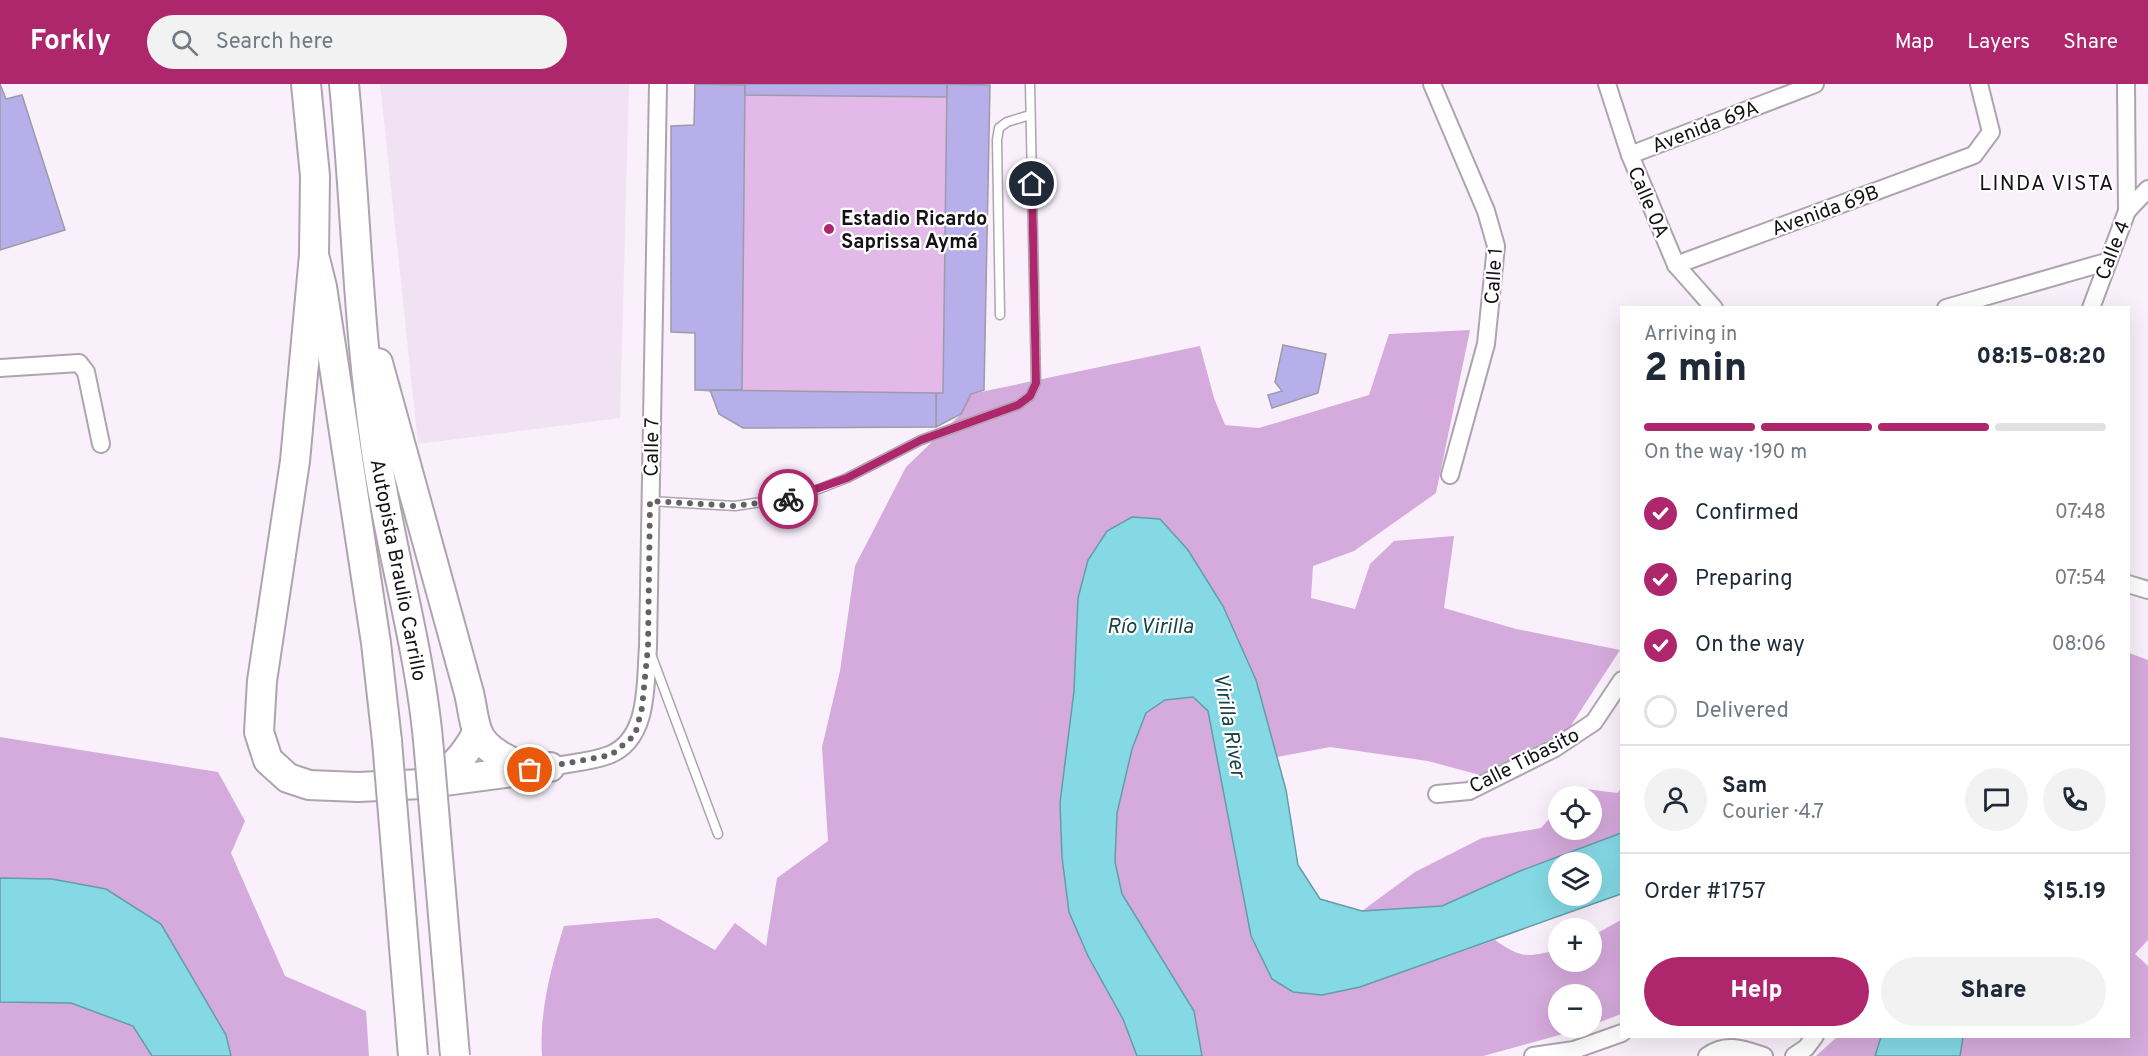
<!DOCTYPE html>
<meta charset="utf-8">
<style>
:root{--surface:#fff;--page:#f2f2f3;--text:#1f2937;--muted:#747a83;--line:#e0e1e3;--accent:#ae276c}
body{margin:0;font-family:Overpass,sans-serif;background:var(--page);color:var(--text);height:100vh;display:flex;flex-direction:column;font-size:22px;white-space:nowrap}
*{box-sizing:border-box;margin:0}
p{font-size:20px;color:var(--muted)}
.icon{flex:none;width:33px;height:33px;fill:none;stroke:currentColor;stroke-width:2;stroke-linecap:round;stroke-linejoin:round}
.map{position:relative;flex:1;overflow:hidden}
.details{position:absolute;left:1620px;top:222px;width:510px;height:732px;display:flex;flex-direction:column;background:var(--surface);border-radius:0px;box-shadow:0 6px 24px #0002}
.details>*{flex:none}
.controls{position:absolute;left:1548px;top:702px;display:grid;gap:12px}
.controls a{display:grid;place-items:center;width:54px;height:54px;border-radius:50%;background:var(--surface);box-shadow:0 6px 24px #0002;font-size:30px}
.pin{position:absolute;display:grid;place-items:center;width:51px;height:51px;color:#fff;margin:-26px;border:3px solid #fff;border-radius:50%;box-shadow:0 2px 6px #0007}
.courier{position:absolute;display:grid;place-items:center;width:60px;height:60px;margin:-30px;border:4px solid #ae276c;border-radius:50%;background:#fff;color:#222;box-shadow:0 2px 8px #0007}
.summary em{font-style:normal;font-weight:800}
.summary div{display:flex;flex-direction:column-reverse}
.summary{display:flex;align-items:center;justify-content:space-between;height:102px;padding:0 24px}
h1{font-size:39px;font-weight:800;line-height:45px}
.bar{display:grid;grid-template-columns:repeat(4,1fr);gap:9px 6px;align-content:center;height:72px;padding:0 24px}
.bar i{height:8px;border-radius:4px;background:var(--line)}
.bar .selected{background:var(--accent)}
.bar p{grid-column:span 4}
.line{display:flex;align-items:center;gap:15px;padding:0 24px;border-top:2px solid var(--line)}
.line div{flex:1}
.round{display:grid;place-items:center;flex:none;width:63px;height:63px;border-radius:32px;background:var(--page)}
ol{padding:0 24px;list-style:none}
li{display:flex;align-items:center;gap:18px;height:66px}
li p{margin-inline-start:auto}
li .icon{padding:6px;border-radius:50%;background:var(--accent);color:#fff;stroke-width:4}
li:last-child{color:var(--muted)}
li i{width:33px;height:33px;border:3px solid var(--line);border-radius:50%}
.button{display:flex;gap:12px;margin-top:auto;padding:12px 24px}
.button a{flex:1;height:69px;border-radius:36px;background:var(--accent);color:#fff;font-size:24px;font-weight:800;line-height:69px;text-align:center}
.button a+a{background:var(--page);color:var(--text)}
header{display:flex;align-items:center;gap:36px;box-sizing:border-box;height:84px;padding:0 30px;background:var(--accent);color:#fff}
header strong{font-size:28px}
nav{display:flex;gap:33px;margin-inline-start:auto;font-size:21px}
.search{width:420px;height:54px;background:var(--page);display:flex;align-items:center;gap:15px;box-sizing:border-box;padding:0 21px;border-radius:33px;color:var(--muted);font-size:22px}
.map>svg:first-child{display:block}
</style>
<header>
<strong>Forkly</strong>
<div class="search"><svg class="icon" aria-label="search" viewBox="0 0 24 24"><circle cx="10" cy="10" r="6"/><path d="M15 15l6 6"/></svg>Search here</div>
<nav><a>Map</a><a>Layers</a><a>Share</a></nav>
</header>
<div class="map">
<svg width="2148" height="972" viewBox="0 0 2148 972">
<rect width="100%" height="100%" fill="#f9f0fb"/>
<!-- built -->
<path fill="#f1e2f3" d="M 380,0 L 629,0 L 620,334 L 418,360 Z"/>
<!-- green -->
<path fill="#e2b9e8" d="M 695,0 L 990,1 L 984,306 L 971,311 L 961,330 L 936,343 L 695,306 L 695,249 L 671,248 L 671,42 L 694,41 Z"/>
<!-- forest -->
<g fill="#d5aadc">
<path d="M 1470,246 L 1436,409 L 1354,467 L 1313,482 L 1311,514 L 1355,525 L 1370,480 L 1394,457 L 1454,452 L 1444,524 L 1516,545 L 1620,566 L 1568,646 L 1480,691 L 1428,677 L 1330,663 L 1277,673 L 1256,596 L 1223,522 L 1188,466 L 1078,513 L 1074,607 L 1060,719 L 1062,773 L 1088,872 L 1123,935 L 1137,972 L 542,972 C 539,929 551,883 564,842 L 658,834 L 715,866 L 735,839 L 766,862 L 777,794 L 828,757 L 822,663 L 840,587 L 855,482 L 906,383 L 961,330 L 971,310 L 1200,262 L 1214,314 L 1225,341 L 1259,344 L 1369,311 L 1389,250 Z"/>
<path d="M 2129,569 L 2148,576 L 2148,856 L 2135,870 L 2148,882 L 2148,972 L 1960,972 L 1963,953 L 2128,952 Z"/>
<path d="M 1193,613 L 1208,626 L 1251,852 L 1293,908 L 1322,911 L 1360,903 L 1495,856 C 1522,875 1527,873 1558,866 L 1558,878 L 1592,878 L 1592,852 L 1621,836 L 1621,930 L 1592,941 L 1592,910 L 1558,910 L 1558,944 L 1585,944 L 1483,972 L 1202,972 L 1194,927 L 1122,810 L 1115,778 L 1117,729 L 1132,664 L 1146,629 L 1165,616 Z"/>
<path d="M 0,653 L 218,688 L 245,737 L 231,769 L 285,892 L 366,927 L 369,972 L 231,972 L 226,951 L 160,840 L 106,805 L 52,795 L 0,794 Z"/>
<path d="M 1578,704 L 1617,709 L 1621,705 L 1621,749 L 1520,787 L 1442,822 L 1362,827 L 1415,788 L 1482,754 L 1541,744 L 1558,725 L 1558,746 L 1592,746 L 1592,712 L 1570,712 Z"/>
<path d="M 0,918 L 71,919 L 133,942 L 152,972 L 0,972 Z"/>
<path d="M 1837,953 L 1881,953 L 1875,972 L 1816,972 Z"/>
</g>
<!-- water -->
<g fill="#84d9e5" stroke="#639da7" stroke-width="1.5" fill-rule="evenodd">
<path d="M 1132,433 L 1160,435 L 1188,466 L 1223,522 L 1256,596 L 1286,706 L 1298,781 L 1320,815 L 1362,827 L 1442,822 L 1520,787 L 1621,749 L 1621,810 L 1360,903 L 1322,911 L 1293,908 L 1272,895 L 1251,852 L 1208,627 L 1193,613 L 1165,616 L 1146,629 L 1132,665 L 1117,729 L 1115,778 L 1122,810 L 1194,927 L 1202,972 L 1137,972 L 1123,935 L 1088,872 L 1069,828 L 1062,773 L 1060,719 L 1074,607 L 1078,514 L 1088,476 L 1107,447 ZM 1592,778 L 1592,812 L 1558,812 L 1558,778 Z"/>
<path d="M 0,794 L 52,795 L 106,805 L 161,840 L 226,951 L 231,972 L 152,972 L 133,942 L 71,919 L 0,918 Z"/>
<path d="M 1881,953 L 1881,952 L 1963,953 L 1960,972 L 1875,972 Z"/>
</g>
<!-- building -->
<g fill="#b7afea" stroke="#9c9ba7" stroke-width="1.5">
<path d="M 0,0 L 6,15 L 22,11 L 65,146 L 0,166 Z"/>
<path d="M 695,0 L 745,1 L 742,306 L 695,306 L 695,249 L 671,248 L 671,42 L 694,41 Z"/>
<path d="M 947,0 L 990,1 L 984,306 L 971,310 L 961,330 L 936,343 L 936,309 L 943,309 Z"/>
<path d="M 947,0 L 947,13 L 745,11 L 745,0 Z"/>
<path d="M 1283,261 L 1326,270 L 1318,309 L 1272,324 L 1268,311 L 1282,307 L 1275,298 Z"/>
<path d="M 710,306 L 936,309 L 936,343 L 743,344 L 719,330 Z"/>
</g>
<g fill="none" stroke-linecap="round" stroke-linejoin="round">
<defs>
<g id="service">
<path d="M 1000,231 L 997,56 L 999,44 L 1007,38 L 1030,31"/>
<path d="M 650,417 L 735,422 L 801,412 L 847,394 L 921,356 L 1018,321 L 1030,312 L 1036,299 L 1030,0"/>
<path d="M 652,573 L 718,750"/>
</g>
<g id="minor">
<path d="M 1432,0 L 1486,127 L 1496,162 L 1486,260 L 1450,391"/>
<path d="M 1607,0 L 1630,71 L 1676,181 L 1714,224"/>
<path d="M 1630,71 L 1815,0"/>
<path d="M 2127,127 L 2148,105"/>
<path d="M 1676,181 L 1974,71 L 1991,48 L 1979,0"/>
<path d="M 1946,224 L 2106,178"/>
<path d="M 2091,224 L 2127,127 L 2126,0"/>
<path d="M 0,284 L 79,279 L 86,288 L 101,360"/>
<path d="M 2128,500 L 2148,506"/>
<path d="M 550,683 C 569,679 591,678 609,671 C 650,655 645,598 648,563 L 658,0"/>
<path d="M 1437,710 L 1469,707 L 1555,664 L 1594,638 L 1622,596"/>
<path d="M 1533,972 L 1574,966 L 1622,949"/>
<path d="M 1707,972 C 1726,958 1743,965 1764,972"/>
<path d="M 1794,972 L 1806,964 L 1815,952"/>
</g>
<g id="trunk">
<path d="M 306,0 L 315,92 L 314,171 L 322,203 L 376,559 L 387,657"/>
<path d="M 344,0 C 356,122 358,245 376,367 C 390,468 421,565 429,667"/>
<path d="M 314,171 L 295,377 L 262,597 L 259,648 L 268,676 L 288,694 L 309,701 L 358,703 L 422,700 L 550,683"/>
<path d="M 378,279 L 469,609 C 472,621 473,635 477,646 C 483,666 514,682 534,683"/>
<path d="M 429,696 C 453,686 465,671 477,649"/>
</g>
</defs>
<!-- service casing -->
<use href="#service" stroke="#ada4af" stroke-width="11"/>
<!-- minor casing -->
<use href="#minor" stroke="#ada4af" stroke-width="20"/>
<!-- trunk casing -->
<use href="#trunk" stroke="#ada4af" stroke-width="32"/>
<!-- service -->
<use href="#service" stroke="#fff" stroke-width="8"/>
<!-- minor -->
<use href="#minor" stroke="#fff" stroke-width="16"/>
<!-- trunk -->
<use href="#trunk" stroke="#fff" stroke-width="28"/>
<defs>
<g id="trunk-bridge">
<path d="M 387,657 L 413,972"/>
<path d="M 429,667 L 455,972"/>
</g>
</defs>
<!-- trunk-bridge casing -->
<use href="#trunk-bridge" stroke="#ada4af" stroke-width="32" stroke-linecap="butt"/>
<!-- trunk-bridge -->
<use href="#trunk-bridge" stroke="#fff" stroke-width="28"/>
</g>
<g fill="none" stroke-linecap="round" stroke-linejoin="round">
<!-- done -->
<path stroke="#656066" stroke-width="6" stroke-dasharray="0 10.8" d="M 530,686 L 611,671 L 635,651 L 642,624 L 648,563 L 650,417 L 735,422 L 788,415"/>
<!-- route -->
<path stroke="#ae276c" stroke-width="8" d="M 788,415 L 847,394 L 921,356 L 1018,321 L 1030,312 L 1036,299 L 1032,100"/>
</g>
<!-- markers -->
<circle fill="#ae276c" stroke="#fff" stroke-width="2" cx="829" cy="145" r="6"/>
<g text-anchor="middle" stroke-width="4.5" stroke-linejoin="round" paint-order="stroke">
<!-- street labels -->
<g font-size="20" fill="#151216" stroke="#fff">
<text transform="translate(1705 42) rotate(-21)" y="7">Avenida 69A</text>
<text transform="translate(1649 118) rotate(67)" y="7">Calle 0A</text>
<text transform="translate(1825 126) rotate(-20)" y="7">Avenida 69B</text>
<text transform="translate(2112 166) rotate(-69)" y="7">Calle 4</text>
<text transform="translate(1493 192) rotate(-86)" y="7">Calle 1</text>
<text transform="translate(651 363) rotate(-89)" y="7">Calle 7</text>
<text transform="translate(399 486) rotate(79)" y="7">Autopista Braulio Carrillo</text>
<text transform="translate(1524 676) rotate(-27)" y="7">Calle Tibasito</text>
</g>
<!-- poi labels -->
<g font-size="20" font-weight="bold" fill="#151216" stroke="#fff" text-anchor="start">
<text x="841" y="141">Estadio Ricardo<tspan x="841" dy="23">Saprissa Aymá</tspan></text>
</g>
<!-- neighbourhood labels -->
<g font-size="21" letter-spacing="1.5" fill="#151216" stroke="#fff">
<text x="2047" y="106">LINDA VISTA</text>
</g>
<!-- water labels -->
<g font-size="21" font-style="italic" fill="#1b4349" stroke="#fff">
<text x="1150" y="549">Río Virilla</text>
<text transform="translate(1230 641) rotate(80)" y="7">Virilla River</text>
</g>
</g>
</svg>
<div class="controls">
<a><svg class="icon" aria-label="locate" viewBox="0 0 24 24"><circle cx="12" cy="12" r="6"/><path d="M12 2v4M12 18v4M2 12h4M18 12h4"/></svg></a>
<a><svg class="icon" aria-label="layers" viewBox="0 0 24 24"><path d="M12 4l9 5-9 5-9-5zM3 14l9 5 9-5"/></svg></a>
<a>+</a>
<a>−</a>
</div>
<div class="pin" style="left:530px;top:686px;background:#ea580c"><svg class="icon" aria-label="bag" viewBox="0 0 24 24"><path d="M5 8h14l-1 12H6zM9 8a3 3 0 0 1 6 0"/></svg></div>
<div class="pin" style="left:1032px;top:100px;background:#1f2937"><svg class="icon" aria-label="home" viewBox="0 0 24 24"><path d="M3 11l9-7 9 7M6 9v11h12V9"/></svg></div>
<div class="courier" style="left:788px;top:415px"><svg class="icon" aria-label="bike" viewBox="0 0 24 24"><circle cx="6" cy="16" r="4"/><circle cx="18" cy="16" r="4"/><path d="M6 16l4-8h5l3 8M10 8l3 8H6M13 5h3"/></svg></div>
<section class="details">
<div class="summary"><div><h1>2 min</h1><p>Arriving in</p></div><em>08:15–08:20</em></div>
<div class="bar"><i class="selected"></i><i class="selected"></i><i class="selected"></i><i></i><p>On the way · 190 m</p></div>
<ol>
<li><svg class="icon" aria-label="check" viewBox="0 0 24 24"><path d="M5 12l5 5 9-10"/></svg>Confirmed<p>07:48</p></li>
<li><svg class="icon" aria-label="check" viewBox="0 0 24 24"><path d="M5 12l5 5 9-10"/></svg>Preparing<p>07:54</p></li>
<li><svg class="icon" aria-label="check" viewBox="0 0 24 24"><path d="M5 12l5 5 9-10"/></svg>On the way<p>08:06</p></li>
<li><i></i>Delivered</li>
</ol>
<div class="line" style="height:108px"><a class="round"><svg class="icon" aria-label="person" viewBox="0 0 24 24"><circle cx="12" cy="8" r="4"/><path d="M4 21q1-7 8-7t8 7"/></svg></a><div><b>Sam</b><p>Courier · 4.7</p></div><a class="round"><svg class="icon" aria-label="chat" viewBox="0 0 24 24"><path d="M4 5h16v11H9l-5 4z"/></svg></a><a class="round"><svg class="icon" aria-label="phone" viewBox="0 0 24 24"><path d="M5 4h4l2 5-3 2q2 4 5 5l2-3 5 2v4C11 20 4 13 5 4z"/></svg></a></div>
<div class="line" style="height:78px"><div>Order #1757</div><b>$15.19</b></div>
<div class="button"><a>Help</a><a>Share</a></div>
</section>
</div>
